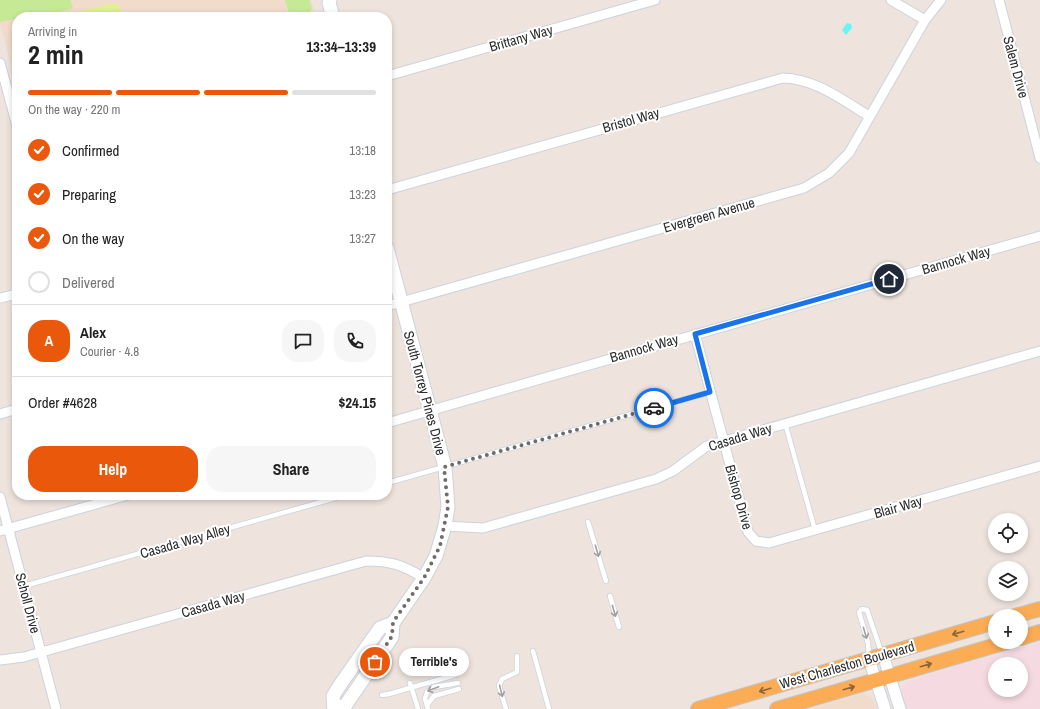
<!DOCTYPE html>
<meta charset="utf-8">
<style>
:root{--surface:#fff;--page:#f6f6f6;--text:#222;--muted:#767676;--line:#e0e0e0;--accent:#ea580c}
body{margin:0;font-family:"Archivo Narrow",sans-serif;background:var(--page);color:var(--text);height:100vh;display:flex;flex-direction:column;font-size:15px;white-space:nowrap}
*{box-sizing:border-box;margin:0}
p{font-size:13px;color:var(--muted)}
.icon{flex:none;width:22px;height:22px;fill:none;stroke:currentColor;stroke-width:2;stroke-linecap:round;stroke-linejoin:round}
.map{position:relative;flex:1;overflow:hidden}
.side{position:absolute;left:12px;top:12px;width:380px;height:488px;display:flex;flex-direction:column;background:var(--surface);border-radius:16px;box-shadow:0 2px 6px #0003}
.side>*{flex:none}
.tools{position:absolute;left:988px;top:513px;display:grid;gap:8px}
.tools a{display:grid;place-items:center;width:40px;height:40px;border-radius:50%;background:var(--surface);box-shadow:0 2px 6px #0003;font-size:20px}
.pin{position:absolute;display:grid;place-items:center;width:34px;height:34px;color:#fff;margin:-17px;border:2px solid #fff;border-radius:50%;box-shadow:0 1px 4px #0007}
.courier{position:absolute;display:grid;place-items:center;width:40px;height:40px;margin:-20px;border:3px solid #1a73e8;border-radius:50%;background:#fff;color:#222;box-shadow:0 1px 5px #0007}
.bubble{position:absolute;height:28px;border-radius:14px;background:var(--surface);box-shadow:0 2px 6px #0003;font-size:13px;font-weight:700;line-height:28px;text-align:center}
.overview em{font-style:normal;font-weight:700}
.overview div{display:flex;flex-direction:column-reverse}
.overview{display:flex;align-items:center;justify-content:space-between;height:68px;padding:0 16px}
h1{font-size:26px;font-weight:700;line-height:30px}
.bar{display:grid;grid-template-columns:repeat(4,1fr);gap:6px 4px;align-content:center;height:48px;padding:0 16px}
.bar i{height:5px;border-radius:3px;background:var(--line)}
.bar .active{background:var(--accent)}
.bar p{grid-column:span 4}
.line{display:flex;align-items:center;gap:10px;padding:0 16px;border-top:1px solid var(--line)}
.line div{flex:1}
.round{display:grid;place-items:center;flex:none;width:42px;height:42px;border-radius:16px;background:var(--page)}
ol{padding:0 16px;list-style:none}
li{display:flex;align-items:center;gap:12px;height:44px}
li p{margin-inline-start:auto}
li .icon{padding:4px;border-radius:50%;background:var(--accent);color:#fff;stroke-width:4}
li:last-child{color:var(--muted)}
li i{width:22px;height:22px;border:2px solid var(--line);border-radius:50%}
.button{display:flex;gap:8px;margin-top:auto;padding:8px 16px}
.button a{flex:1;height:46px;border-radius:16px;background:var(--accent);color:#fff;font-size:16px;font-weight:700;line-height:46px;text-align:center}
.button a+a{background:var(--page);color:var(--text)}
.map>svg:first-child{display:block}
</style>
<div class="map">
<svg width="1040" height="709" viewBox="0 0 1040 709">
<rect width="100%" height="100%" fill="#eee3dd"/>
<!-- education -->
<g fill="#f1dbcb">
<path d="M 0,0 L 311,0 L 316,17 L 17,17 L 17,87 L 0,24 Z"/>
<path d="M 863,693 L 872,698 L 877,709 L 809,709 Z"/>
</g>
<!-- medical -->
<path fill="#f5dae2" fill-rule="evenodd" d="M 1040,642 L 1040,709 L 906,709 L 901,694 L 901,689 L 903,685 L 910,680 ZM 995,664 L 1021,664 L 1021,690 L 995,690 Z"/>
<!-- green -->
<g fill="#c6e996">
<path d="M 0,0 L 70,0 L 73,8 L 42,17 L 40,14 L 0,22 Z"/>
<path d="M 285,0 L 309,0 L 312,10 L 310,10 L 310,13 L 305,15 L 306,17 L 290,17 Z"/>
</g>
<!-- pitch -->
<path fill="#dff191" d="M 115,3 L 119,7 L 121,17 L 55,17 Z"/>
<!-- water -->
<path fill="#69f5f7" d="M 847,23 L 851,24 L 852,28 L 846,35 L 842,30 Z"/>
<g fill="none" stroke-linecap="round" stroke-linejoin="round">
<defs>
<g id="service">
<path d="M 785,423 L 815,530"/>
<path d="M 387,483 L 710,392"/>
<path d="M 588,522 L 606,581"/>
<path d="M 24,586 L 346,495"/>
<path d="M 610,596 L 619,627"/>
<path d="M 533,651 L 549,709"/>
<path d="M 869,657 L 868,643 L 859,612 L 862,609 L 867,610 L 882,654"/>
<path d="M 410,683 L 418,709"/>
<path d="M 382,695 L 389,694 L 455,675"/>
<path d="M 427,705 L 434,696 L 459,689"/>
<path d="M 428,709 L 425,699 L 427,692 L 434,687 L 458,683"/>
<path d="M 506,709 L 499,686 L 502,679 L 517,672 L 517,656"/>
</g>
<g id="minor">
<path d="M 891,0 L 925,20"/>
<path d="M 999,0 L 1040,158"/>
<path d="M 0,63 L 17,126"/>
<path d="M 387,76 L 655,0"/>
<path d="M 387,190 L 783,78 C 816,79 842,100 869,116"/>
<path d="M 0,298 L 17,294"/>
<path d="M 387,306 L 804,188 L 829,173 L 849,153 L 925,20 L 941,0"/>
<path d="M 695,334 L 748,532 L 756,541 L 769,543 L 1040,466"/>
<path d="M 0,414 L 17,409"/>
<path d="M 387,423 L 1040,236"/>
<path d="M 0,497 L 56,709"/>
<path d="M 445,526 L 483,528 L 656,479 L 673,471 L 707,446 L 1040,351"/>
<path d="M 0,531 L 128,495"/>
<path d="M 0,660 L 24,657 L 366,561 C 391,561 403,565 424,578"/>
</g>
<g id="tertiary">
<path d="M 883,655 L 900,709"/>
<path d="M 869,659 L 885,709"/>
</g>
<g id="secondary">
<path d="M 330,0 L 329,3 L 333,17"/>
<path d="M 334,707 L 345,706 L 392,637 L 393,623 L 424,578 L 436,556 L 445,526 L 448,507 L 445,467 L 387,248"/>
<path d="M 334,709 L 333,696 L 342,682 L 380,628 L 393,623"/>
</g>
<g id="primary">
<path d="M 1015,616 L 1040,609"/>
<path d="M 1021,638 L 1040,632"/>
<path d="M 698,709 L 995,622"/>
<path d="M 777,709 L 1007,642"/>
</g>
</defs>
<!-- service casing -->
<use href="#service" stroke="#cbd3de" stroke-width="6"/>
<!-- minor casing -->
<use href="#minor" stroke="#cbd3de" stroke-width="11"/>
<!-- tertiary casing -->
<use href="#tertiary" stroke="#cbd3de" stroke-width="13"/>
<!-- secondary casing -->
<use href="#secondary" stroke="#cbd3de" stroke-width="15"/>
<!-- primary casing -->
<use href="#primary" stroke="#c4c4c4" stroke-width="16"/>
<!-- service -->
<use href="#service" stroke="#fff" stroke-width="4.5"/>
<!-- minor -->
<use href="#minor" stroke="#fff" stroke-width="9"/>
<!-- tertiary -->
<use href="#tertiary" stroke="#fff" stroke-width="11"/>
<!-- secondary -->
<use href="#secondary" stroke="#fff" stroke-width="13"/>
<!-- primary -->
<use href="#primary" stroke="#fbac55" stroke-width="14"/>
</g>
<!-- one-way arrows -->
<defs><path id="oneway-shaft" d="M-6 0H5M1.5-3L5.5 0L1.5 3" fill="none" stroke-width="1.6" stroke-linecap="round" stroke-linejoin="round"/></defs>
<g stroke="#a0a0a0">
<use href="#oneway-shaft" transform="translate(597 551) rotate(74)"/>
<use href="#oneway-shaft" transform="translate(614 611) rotate(74)"/>
<use href="#oneway-shaft" transform="translate(865 633) rotate(74)"/>
<use href="#oneway-shaft" transform="translate(433 689) rotate(159)"/>
<use href="#oneway-shaft" transform="translate(501 691) rotate(76)"/>
</g>
<g stroke="#89663e">
<use href="#oneway-shaft" transform="translate(958 633) rotate(164)"/>
<use href="#oneway-shaft" transform="translate(926 665) rotate(-16)"/>
<use href="#oneway-shaft" transform="translate(849 688) rotate(-16)"/>
<use href="#oneway-shaft" transform="translate(765 690) rotate(164)"/>
</g>
<g fill="none" stroke-linecap="round" stroke-linejoin="round">
<!-- done -->
<path stroke="#706c6a" stroke-width="4" stroke-dasharray="0 7.2" d="M 375,662 L 392,636 L 393,622 L 424,578 L 440,546 L 448,507 L 444,467 L 654,408"/>
<!-- route -->
<path stroke="#1a73e8" stroke-width="5" d="M 654,408 L 710,392 L 695,334 L 889,279"/>
</g>
<g text-anchor="middle" stroke-width="4" stroke-linejoin="round" paint-order="stroke">
<!-- street labels -->
<g font-size="14" fill="#2c2c2c" stroke="#fff">
<text transform="translate(521 38) rotate(-16)" y="5">Brittany Way</text>
<text transform="translate(1016 67) rotate(75)" y="5">Salem Drive</text>
<text transform="translate(631 120) rotate(-16)" y="5">Bristol Way</text>
<text transform="translate(709 215) rotate(-16)" y="5">Evergreen Avenue</text>
<text transform="translate(956 260) rotate(-16)" y="5">Bannock Way</text>
<text transform="translate(644 348) rotate(-16)" y="5">Bannock Way</text>
<text transform="translate(425 393) rotate(75)" y="5">South Torrey Pines Drive</text>
<text transform="translate(740 437) rotate(-17)" y="5">Casada Way</text>
<text transform="translate(739 497) rotate(74)" y="5">Bishop Drive</text>
<text transform="translate(898 507) rotate(-16)" y="5">Blair Way</text>
<text transform="translate(185 541) rotate(-16)" y="5">Casada Way Alley</text>
<text transform="translate(28 603) rotate(75)" y="5">Scholl Drive</text>
<text transform="translate(213 604) rotate(-16)" y="5">Casada Way</text>
<text transform="translate(847 665) rotate(-16)" y="5">West Charleston Boulevard</text>
</g>
</g>
</svg>
<div class="tools">
<a><svg class="icon" aria-label="locate" viewBox="0 0 24 24"><circle cx="12" cy="12" r="6"/><path d="M12 2v4M12 18v4M2 12h4M18 12h4"/></svg></a>
<a><svg class="icon" aria-label="layers" viewBox="0 0 24 24"><path d="M12 4l9 5-9 5-9-5zM3 14l9 5 9-5"/></svg></a>
<a>+</a>
<a>−</a>
</div>
<div class="pin" style="left:375px;top:662px;background:#ea580c"><svg class="icon" aria-label="bag" viewBox="0 0 24 24"><path d="M5 8h14l-1 12H6zM9 8a3 3 0 0 1 6 0"/></svg></div>
<div class="pin" style="left:889px;top:279px;background:#1f2937"><svg class="icon" aria-label="home" viewBox="0 0 24 24"><path d="M3 11l9-7 9 7M6 9v11h12V9"/></svg></div>
<div class="courier" style="left:654px;top:408px"><svg class="icon" aria-label="car" viewBox="0 0 24 24"><path d="M5 17H2v-5l4-1 3-4h7l3 4 3 1v5h-3M9 17h6M6 11h13"/><circle cx="7" cy="17" r="2"/><circle cx="17" cy="17" r="2"/></svg></div>
<div class="bubble" style="left:399px;top:648px;width:70px">Terrible's</div>
<section class="side">
<div class="overview"><div><h1>2 min</h1><p>Arriving in</p></div><em>13:34–13:39</em></div>
<div class="bar"><i class="active"></i><i class="active"></i><i class="active"></i><i></i><p>On the way · 220 m</p></div>
<ol>
<li><svg class="icon" aria-label="check" viewBox="0 0 24 24"><path d="M5 12l5 5 9-10"/></svg>Confirmed<p>13:18</p></li>
<li><svg class="icon" aria-label="check" viewBox="0 0 24 24"><path d="M5 12l5 5 9-10"/></svg>Preparing<p>13:23</p></li>
<li><svg class="icon" aria-label="check" viewBox="0 0 24 24"><path d="M5 12l5 5 9-10"/></svg>On the way<p>13:27</p></li>
<li><i></i>Delivered</li>
</ol>
<div class="line" style="height:72px"><b class="round" style="background:var(--accent);color:#fff">A</b><div><b>Alex</b><p>Courier · 4.8</p></div><a class="round"><svg class="icon" aria-label="chat" viewBox="0 0 24 24"><path d="M4 5h16v11H9l-5 4z"/></svg></a><a class="round"><svg class="icon" aria-label="phone" viewBox="0 0 24 24"><path d="M5 4h4l2 5-3 2q2 4 5 5l2-3 5 2v4C11 20 4 13 5 4z"/></svg></a></div>
<div class="line" style="height:52px"><div>Order #4628</div><b>$24.15</b></div>
<div class="button"><a>Help</a><a>Share</a></div>
</section>
</div>
